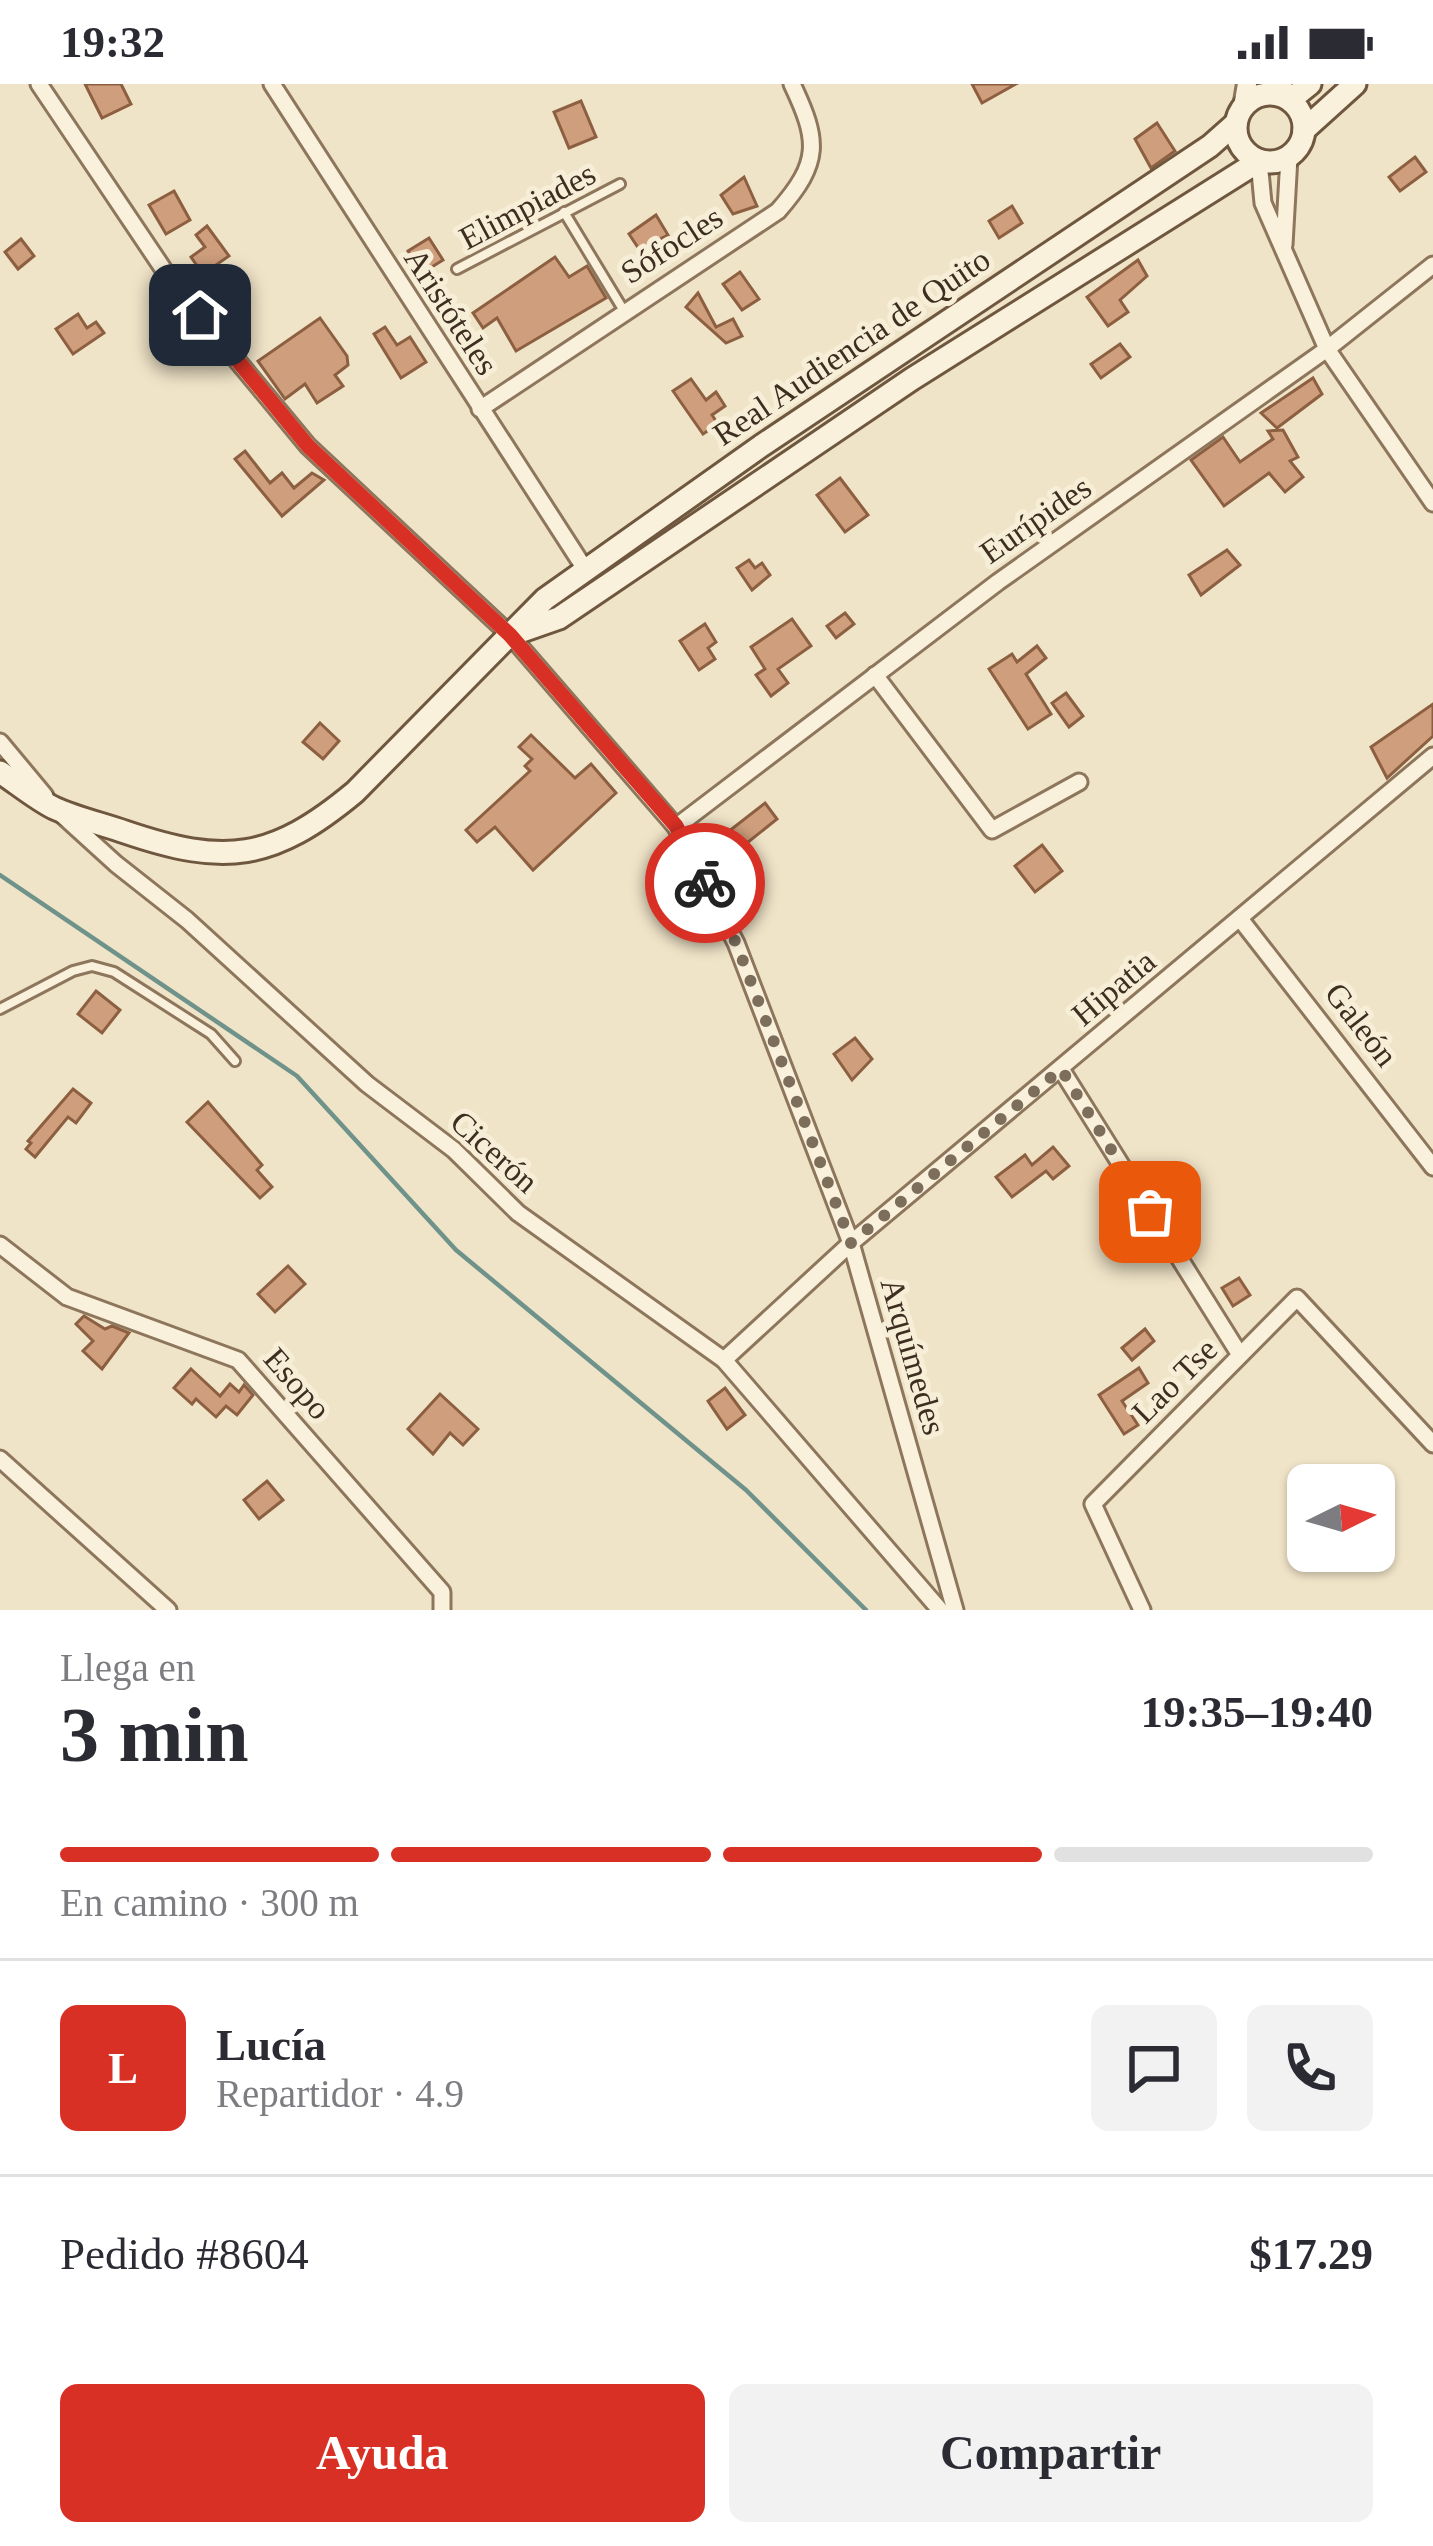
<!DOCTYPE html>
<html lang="es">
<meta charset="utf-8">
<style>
:root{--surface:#fff;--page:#f2f2f3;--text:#2b2b33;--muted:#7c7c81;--line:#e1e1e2;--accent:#d93025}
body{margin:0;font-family:Georgia,serif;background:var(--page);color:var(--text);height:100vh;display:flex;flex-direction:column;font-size:45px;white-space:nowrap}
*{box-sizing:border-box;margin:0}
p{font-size:39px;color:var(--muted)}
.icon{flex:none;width:66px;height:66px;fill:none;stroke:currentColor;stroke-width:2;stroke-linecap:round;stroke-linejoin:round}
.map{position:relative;height:1526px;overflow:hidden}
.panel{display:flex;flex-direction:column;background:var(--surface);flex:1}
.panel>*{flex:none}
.needle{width:78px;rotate:85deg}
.buttons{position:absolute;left:1287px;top:1380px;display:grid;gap:24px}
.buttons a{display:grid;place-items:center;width:108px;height:108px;border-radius:18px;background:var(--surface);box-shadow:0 3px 9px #0004;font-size:60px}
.pin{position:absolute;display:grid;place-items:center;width:102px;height:102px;color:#fff;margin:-51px;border-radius:24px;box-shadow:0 6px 18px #0006}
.courier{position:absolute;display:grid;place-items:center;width:120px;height:120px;margin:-60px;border:9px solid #d93025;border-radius:50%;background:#fff;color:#222;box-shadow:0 3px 15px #0007}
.head em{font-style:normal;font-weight:700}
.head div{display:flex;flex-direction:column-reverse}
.head{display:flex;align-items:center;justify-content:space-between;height:204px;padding:0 60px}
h1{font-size:78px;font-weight:700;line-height:90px}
.bar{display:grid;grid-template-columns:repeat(4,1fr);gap:18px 12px;align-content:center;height:144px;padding:0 60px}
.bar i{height:15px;border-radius:9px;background:var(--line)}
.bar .selected{background:var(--accent)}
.bar p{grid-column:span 4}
.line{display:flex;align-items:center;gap:30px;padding:0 60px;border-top:3px solid var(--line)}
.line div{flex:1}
.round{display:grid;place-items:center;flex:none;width:126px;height:126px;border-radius:18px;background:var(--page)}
.button{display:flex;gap:24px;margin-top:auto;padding:24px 60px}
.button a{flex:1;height:138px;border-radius:18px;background:var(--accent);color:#fff;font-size:48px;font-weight:700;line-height:138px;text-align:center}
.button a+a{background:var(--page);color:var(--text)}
.status{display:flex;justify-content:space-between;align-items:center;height:84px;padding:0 60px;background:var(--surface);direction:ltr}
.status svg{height:33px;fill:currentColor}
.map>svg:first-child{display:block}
</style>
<div class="status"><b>19:32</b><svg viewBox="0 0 49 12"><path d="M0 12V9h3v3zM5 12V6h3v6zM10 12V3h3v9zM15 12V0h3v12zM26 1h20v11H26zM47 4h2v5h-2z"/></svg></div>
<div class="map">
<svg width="1433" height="1526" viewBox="0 0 1433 1526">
<rect width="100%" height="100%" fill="#f0e4c8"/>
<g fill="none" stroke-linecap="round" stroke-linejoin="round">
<!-- stream -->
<path stroke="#6f938a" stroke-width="4.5" d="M 0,791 L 297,992 L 456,1166 L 746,1406 L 866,1526"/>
</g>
<!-- building -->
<g fill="#cf9f7d" stroke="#8d5f41" stroke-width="3">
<path d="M 85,0 L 121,0 L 131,20 L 102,34 Z"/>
<path d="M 972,0 L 1016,0 L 982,19 Z"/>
<path d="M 581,17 L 596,53 L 569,64 L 554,28 Z"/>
<path d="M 1157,39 L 1175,67 L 1151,84 L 1135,55 Z"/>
<path d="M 1415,73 L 1426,88 L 1400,107 L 1389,93 Z"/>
<path d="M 744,93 L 757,122 L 733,130 L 721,111 Z"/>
<path d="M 174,107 L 190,136 L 166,150 L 149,121 Z"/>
<path d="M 1012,122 L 1022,139 L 999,154 L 989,137 Z"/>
<path d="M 656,131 L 668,151 L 639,165 L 629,150 Z"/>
<path d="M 207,142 L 229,172 L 203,190 L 191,173 L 205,163 L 196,151 Z"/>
<path d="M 429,154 L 443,176 L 422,189 L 408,167 Z"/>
<path d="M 21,155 L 34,172 L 18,185 L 5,168 Z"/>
<path d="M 555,173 L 569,193 L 587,182 L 606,214 L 516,267 L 497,234 L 483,244 L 473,229 Z"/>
<path d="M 1138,176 L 1147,192 L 1120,216 L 1128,228 L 1108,242 L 1087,213 Z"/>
<path d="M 740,188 L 759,215 L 742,226 L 723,200 Z"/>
<path d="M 698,209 L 716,243 L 733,235 L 742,252 L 726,259 L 686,223 Z"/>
<path d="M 78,230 L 87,244 L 96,238 L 104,249 L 73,270 L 56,245 Z"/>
<path d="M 320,234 L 347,272 L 348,281 L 335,291 L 343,302 L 317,319 L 305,300 L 285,315 L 258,277 Z"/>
<path d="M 385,243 L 397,261 L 410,253 L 426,278 L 401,294 L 374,250 Z"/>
<path d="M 1120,260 L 1130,273 L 1101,294 L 1091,280 Z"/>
<path d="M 1313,294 L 1322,310 L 1277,344 L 1261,329 Z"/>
<path d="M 691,295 L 706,316 L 716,308 L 725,322 L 712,331 L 718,340 L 703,350 L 673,307 Z"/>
<path d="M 1283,346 L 1298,373 L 1290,377 L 1303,393 L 1285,408 L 1269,389 L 1224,422 L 1191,376 L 1223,353 L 1240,378 L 1273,355 L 1268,347 Z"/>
<path d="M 245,367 L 270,399 L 282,389 L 294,404 L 312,389 L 324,396 L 282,432 L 235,375 Z"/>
<path d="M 840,394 L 868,431 L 845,448 L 817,411 Z"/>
<path d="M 1227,466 L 1240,481 L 1201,511 L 1189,491 Z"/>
<path d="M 749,476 L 755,484 L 762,479 L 770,491 L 752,506 L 737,484 Z"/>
<path d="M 845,529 L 854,540 L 836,554 L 827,542 Z"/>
<path d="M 792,535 L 811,562 L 778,585 L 788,599 L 771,612 L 756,591 L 765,585 L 751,563 Z"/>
<path d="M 705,540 L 716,558 L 708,564 L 715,575 L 699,586 L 680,557 Z"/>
<path d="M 1037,562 L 1046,574 L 1026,590 L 1051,630 L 1028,645 L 989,585 L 1012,570 L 1017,578 Z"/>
<path d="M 1066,609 L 1083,632 L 1069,643 L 1052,619 Z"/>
<path d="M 1433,620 L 1433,652 L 1387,694 L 1371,663 Z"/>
<path d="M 320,639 L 339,657 L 323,675 L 303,658 Z"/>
<path d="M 531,651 L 575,694 L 591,680 L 616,709 L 533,786 L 495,743 L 477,758 L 466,746 L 530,687 L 525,682 L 532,675 L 519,663 Z"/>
<path d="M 765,719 L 777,735 L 737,767 L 724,751 Z"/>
<path d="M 1042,761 L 1062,787 L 1035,808 L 1015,782 Z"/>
<path d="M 671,809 L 693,838 L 679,849 L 657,820 Z"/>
<path d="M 96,907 L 120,926 L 102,949 L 78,930 Z"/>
<path d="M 855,954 L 872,975 L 852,996 L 834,970 Z"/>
<path d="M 73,1005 L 91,1019 L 76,1039 L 68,1033 L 35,1073 L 26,1065 L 31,1059 L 28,1057 Z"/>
<path d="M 208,1018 L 262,1081 L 257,1086 L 272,1103 L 260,1114 L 187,1038 Z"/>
<path d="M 1053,1063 L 1069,1082 L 1053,1095 L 1046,1087 L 1012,1113 L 996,1093 L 1025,1071 L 1032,1081 Z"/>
<path d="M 1172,1106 L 1186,1125 L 1172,1135 L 1158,1116 Z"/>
<path d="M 288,1182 L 305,1200 L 275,1228 L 258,1210 Z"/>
<path d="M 1239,1194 L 1250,1211 L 1233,1222 L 1222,1204 Z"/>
<path d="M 84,1232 L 105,1245 L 112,1242 L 129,1249 L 102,1285 L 83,1267 L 93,1257 L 76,1240 Z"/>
<path d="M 1145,1245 L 1154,1257 L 1132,1276 L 1122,1264 Z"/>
<path d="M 1139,1284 L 1148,1299 L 1122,1317 L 1138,1341 L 1124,1350 L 1099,1311 Z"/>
<path d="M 191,1285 L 220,1312 L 230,1300 L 239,1308 L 244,1301 L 253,1311 L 237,1331 L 226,1322 L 216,1333 L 196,1315 L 192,1320 L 174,1304 Z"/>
<path d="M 725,1304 L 745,1331 L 727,1345 L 708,1317 Z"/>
<path d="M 440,1310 L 478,1345 L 463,1361 L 450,1349 L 433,1370 L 408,1345 Z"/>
<path d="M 267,1397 L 283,1416 L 259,1435 L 244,1416 Z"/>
</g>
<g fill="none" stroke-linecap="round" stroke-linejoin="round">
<defs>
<g id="service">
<path d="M 564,128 L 624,227"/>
<path d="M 457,185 L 620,100"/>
<path d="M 0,925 L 73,887 L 92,882 L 114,888 L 211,950 L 235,977"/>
</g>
<g id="minor">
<path d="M 39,0 L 172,198 L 308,362 L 510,551 L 676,743 L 736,859 L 851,1159 L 955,1526"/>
<path d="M 272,0 L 585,485"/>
<path d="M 1259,77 L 1263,119 L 1327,265 L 1433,419"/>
<path d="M 1284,161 L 1289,73"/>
<path d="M 480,325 L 778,127 C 821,78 819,57 792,0"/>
<path d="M 875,591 L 992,746 L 1079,698"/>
<path d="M 0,658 L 45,712"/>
<path d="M 61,730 L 116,780 L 187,836 L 367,1000 L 454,1066 L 518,1129 L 724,1276 L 940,1526"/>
<path d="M 676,743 L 998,498 L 1327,265 L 1433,181"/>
<path d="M 1241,836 L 1433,1083"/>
<path d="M 1061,985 L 1240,1271"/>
<path d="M 0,1161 L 67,1213 L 238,1276 L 442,1508 L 442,1526"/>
<path d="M 724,1276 L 851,1159 L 1433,672"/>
<path d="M 0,1375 L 168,1526"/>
<path d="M 1142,1526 L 1093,1420 L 1297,1214 L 1433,1360"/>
</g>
<g id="tertiary">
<path d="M 1281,0 L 1290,16"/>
<path d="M 1243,23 L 1247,0"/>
</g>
<g id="secondary">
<circle cx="1270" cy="44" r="34"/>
<path d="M 1290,16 L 1310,0"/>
<path d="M 1304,46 L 1355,0"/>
<path d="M 516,549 L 559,534 L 912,295 L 1259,77"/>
<path d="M 0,688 C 18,700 36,715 54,724 C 76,734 102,740 125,748 C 225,782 272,777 355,708 L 545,515 L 761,362 L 1210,62 L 1236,39"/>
</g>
</defs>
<!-- service casing -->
<use href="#service" stroke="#8d765c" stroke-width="14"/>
<!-- minor casing -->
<use href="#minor" stroke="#8d765c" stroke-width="21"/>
<!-- tertiary casing -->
<use href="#tertiary" stroke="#8d765c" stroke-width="24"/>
<!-- secondary casing -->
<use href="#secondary" stroke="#6f573f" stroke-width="27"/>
<!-- service -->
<use href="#service" stroke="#faf1dc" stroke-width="8"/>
<!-- minor -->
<use href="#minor" stroke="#faf1dc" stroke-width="15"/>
<!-- tertiary -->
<use href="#tertiary" stroke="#faf1dc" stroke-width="18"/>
<!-- secondary -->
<use href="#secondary" stroke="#faf1dc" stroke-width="21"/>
</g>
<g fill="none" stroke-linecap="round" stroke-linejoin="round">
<!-- done -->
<path stroke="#7c6e5b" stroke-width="12" stroke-dasharray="0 21.6" d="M 705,799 L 736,859 L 851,1159 L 1061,985 L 1150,1128"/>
<!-- route -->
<path stroke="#d93025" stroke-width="15" d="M 200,231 L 308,362 L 510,551 L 676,742 L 705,799"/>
</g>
<g text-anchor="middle" stroke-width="10" stroke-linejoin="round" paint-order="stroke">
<!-- street labels -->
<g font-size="33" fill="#3d2e20" stroke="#f7eed8">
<text transform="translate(527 121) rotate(-28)" y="12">Elimpiades</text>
<text transform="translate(671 160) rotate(-33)" y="12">Sófocles</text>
<text transform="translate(452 227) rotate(57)" y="12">Aristóteles</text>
<text transform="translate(851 262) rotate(-34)" y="12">Real Audiencia de Quito</text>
<text transform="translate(1035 435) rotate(-35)" y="12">Eurípides</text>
<text transform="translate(1113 903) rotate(-40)" y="12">Hipatia</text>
<text transform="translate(1362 940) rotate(52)" y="12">Galeón</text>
<text transform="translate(495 1067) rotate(42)" y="12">Cicerón</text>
<text transform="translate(914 1272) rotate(74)" y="12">Arquímedes</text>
<text transform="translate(1174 1296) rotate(-45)" y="12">Lao Tse</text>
<text transform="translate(298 1299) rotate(49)" y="12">Esopo</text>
</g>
</g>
</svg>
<div class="buttons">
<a><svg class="needle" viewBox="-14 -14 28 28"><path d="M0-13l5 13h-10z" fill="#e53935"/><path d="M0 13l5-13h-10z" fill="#7c7c81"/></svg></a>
</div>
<div class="pin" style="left:1150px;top:1128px;background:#ea580c"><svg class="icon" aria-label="bag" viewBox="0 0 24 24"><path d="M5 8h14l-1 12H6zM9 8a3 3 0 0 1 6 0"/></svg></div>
<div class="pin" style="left:200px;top:231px;background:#1f2937"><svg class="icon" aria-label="home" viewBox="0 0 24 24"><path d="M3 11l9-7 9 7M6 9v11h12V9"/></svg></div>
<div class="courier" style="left:705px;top:799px"><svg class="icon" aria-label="bike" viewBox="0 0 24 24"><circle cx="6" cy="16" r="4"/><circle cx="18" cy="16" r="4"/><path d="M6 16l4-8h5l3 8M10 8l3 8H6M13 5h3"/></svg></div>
</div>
<section class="panel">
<div class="head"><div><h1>3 min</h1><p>Llega en</p></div><em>19:35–19:40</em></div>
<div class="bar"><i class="selected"></i><i class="selected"></i><i class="selected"></i><i></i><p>En camino · 300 m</p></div>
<div class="line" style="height:216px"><b class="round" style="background:var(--accent);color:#fff">L</b><div><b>Lucía</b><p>Repartidor · 4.9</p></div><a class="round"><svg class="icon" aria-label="chat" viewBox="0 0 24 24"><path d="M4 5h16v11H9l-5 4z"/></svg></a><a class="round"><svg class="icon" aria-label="phone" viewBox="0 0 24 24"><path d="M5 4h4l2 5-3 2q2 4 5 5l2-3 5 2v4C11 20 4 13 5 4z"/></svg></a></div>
<div class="line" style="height:156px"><div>Pedido #8604</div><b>$17.29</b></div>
<div class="button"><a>Ayuda</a><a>Compartir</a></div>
</section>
